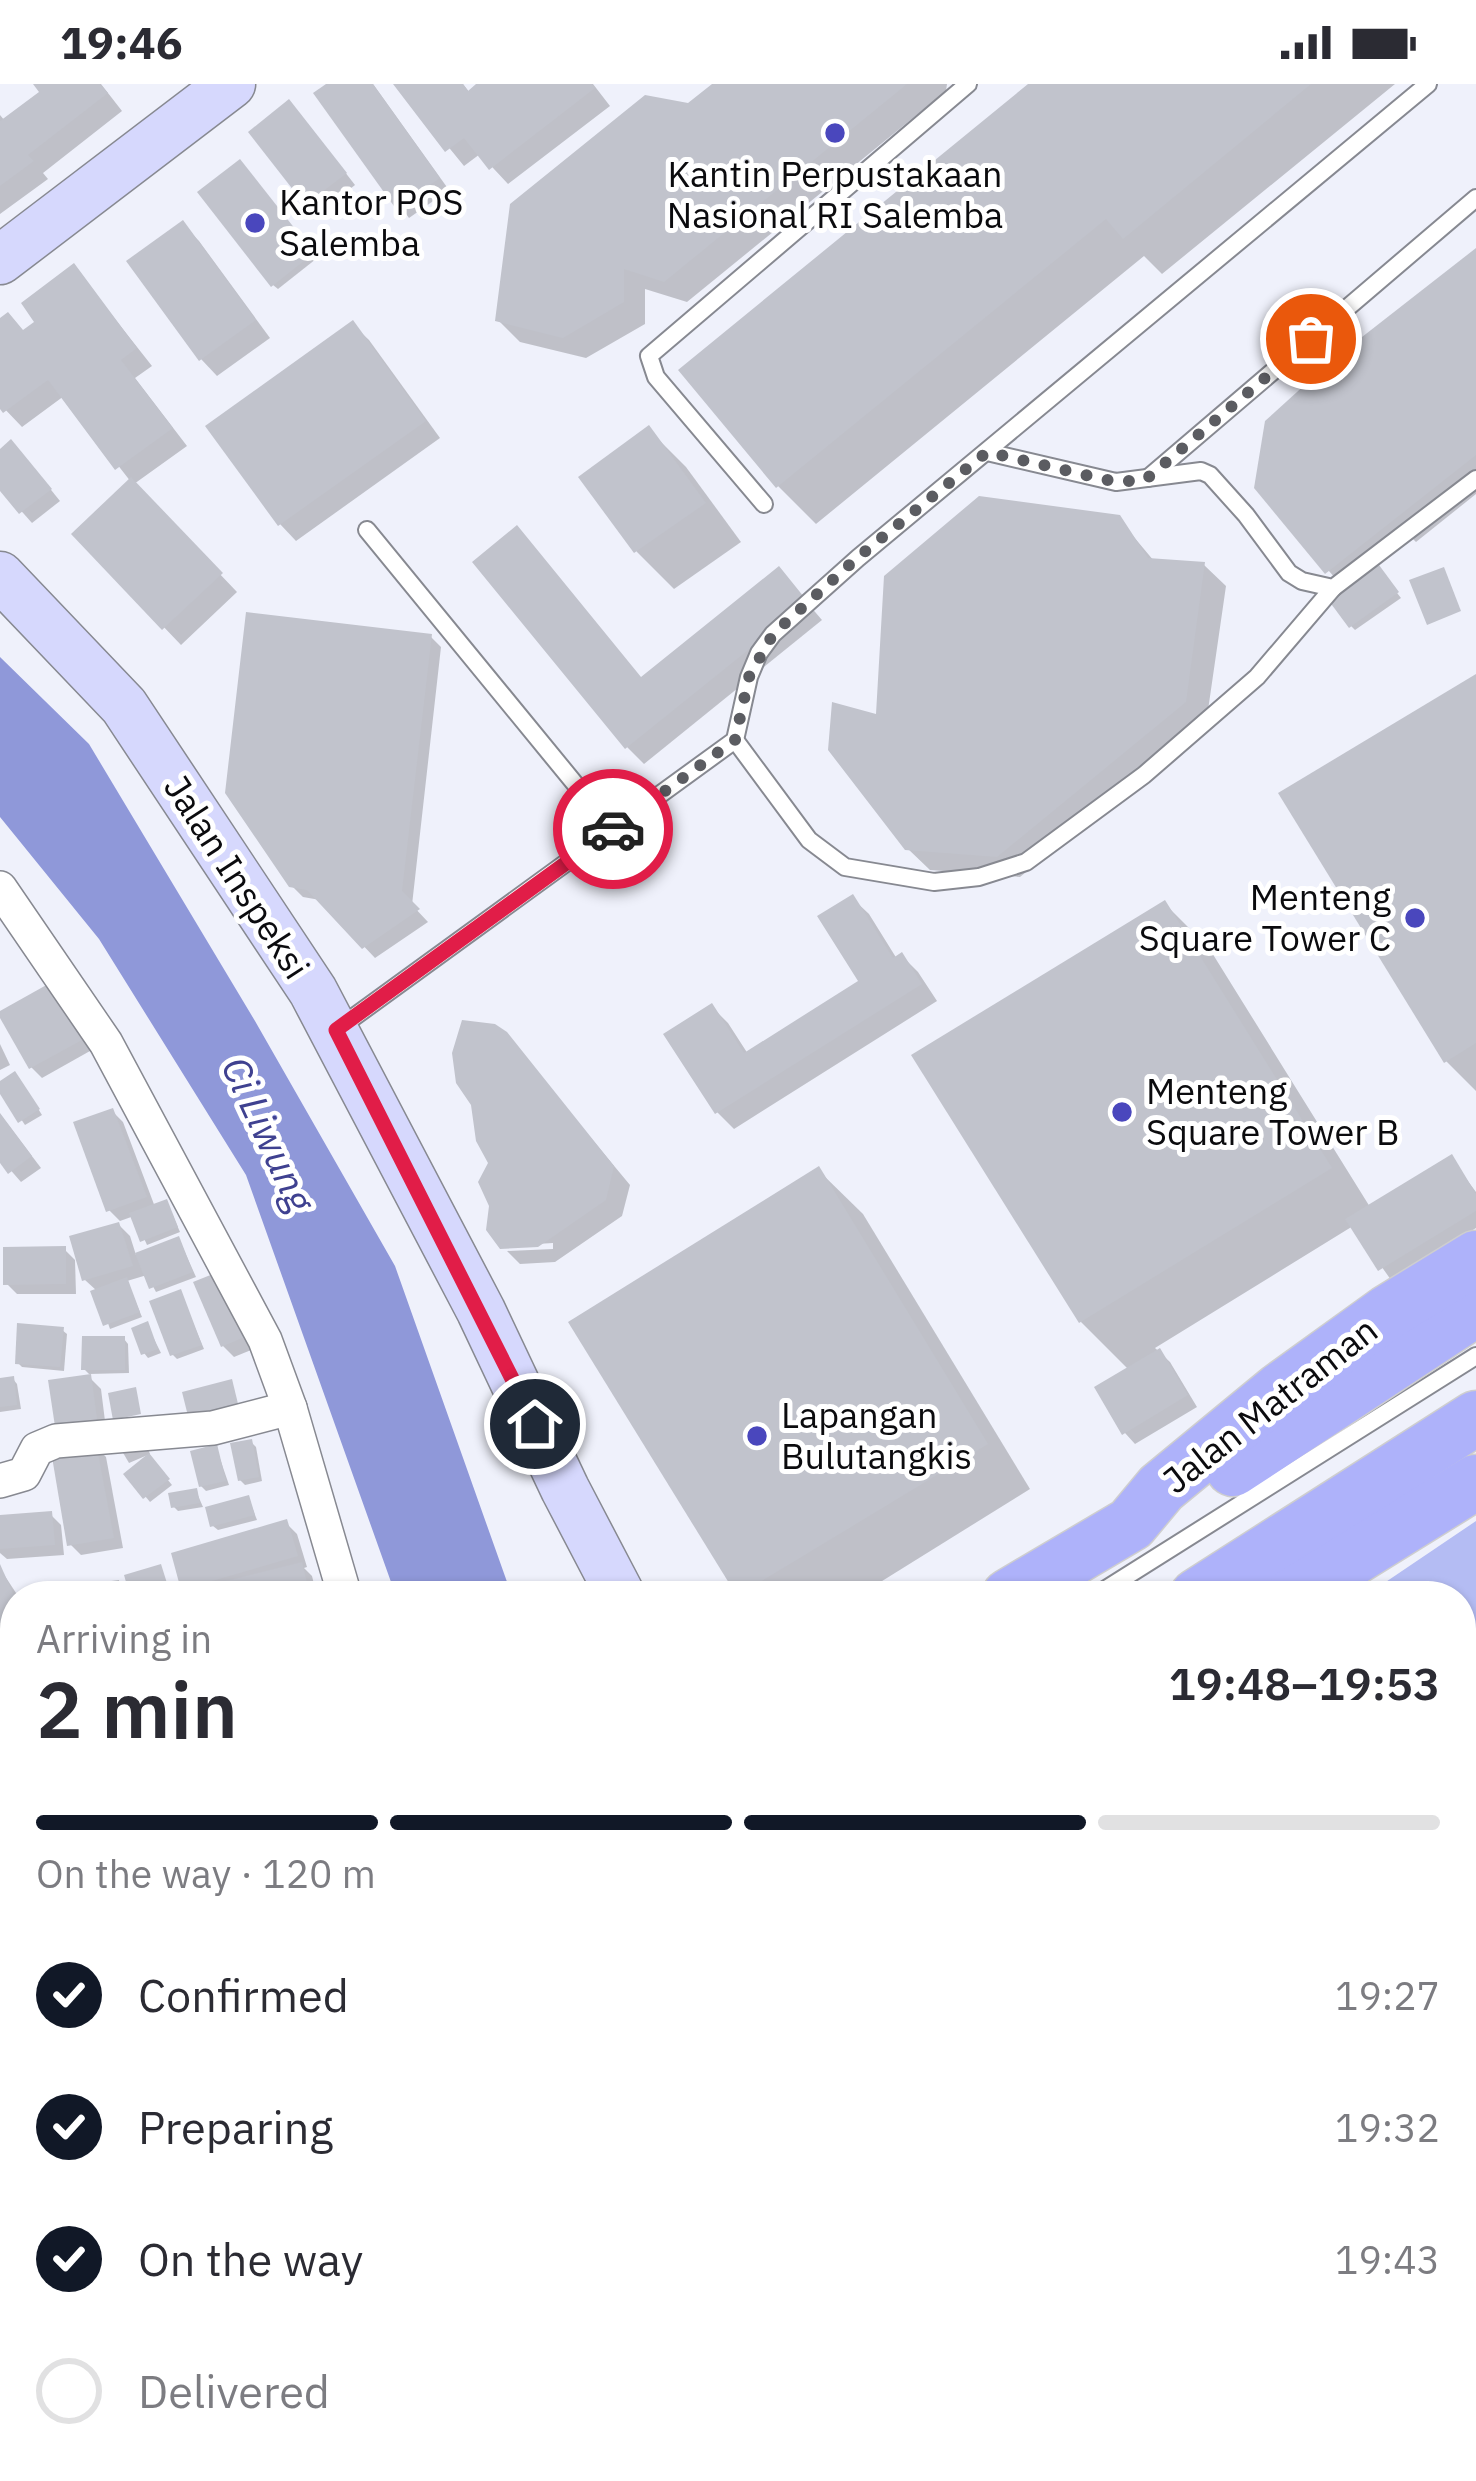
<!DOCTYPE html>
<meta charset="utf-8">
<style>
:root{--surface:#fff;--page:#f2f2f3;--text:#2b2b33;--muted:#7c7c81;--line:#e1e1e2;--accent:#111827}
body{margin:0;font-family:"IBM Plex Sans",sans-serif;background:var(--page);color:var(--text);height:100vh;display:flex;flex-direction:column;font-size:45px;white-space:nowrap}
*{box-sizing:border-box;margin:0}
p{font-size:39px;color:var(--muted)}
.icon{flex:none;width:66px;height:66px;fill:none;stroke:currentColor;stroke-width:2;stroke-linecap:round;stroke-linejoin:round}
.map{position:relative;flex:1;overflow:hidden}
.details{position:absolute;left:0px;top:1497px;width:1476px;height:900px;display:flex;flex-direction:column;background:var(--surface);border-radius:48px 48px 0 0;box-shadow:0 3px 9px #0004}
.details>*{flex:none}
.pin{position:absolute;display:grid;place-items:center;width:102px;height:102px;color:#fff;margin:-51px;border:6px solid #fff;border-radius:50%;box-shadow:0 3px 12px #0007}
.courier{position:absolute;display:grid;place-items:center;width:120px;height:120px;margin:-60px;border:9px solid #e11d48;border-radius:50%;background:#fff;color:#222;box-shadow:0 3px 15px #0007}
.overview em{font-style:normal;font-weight:600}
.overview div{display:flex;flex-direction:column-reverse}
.overview{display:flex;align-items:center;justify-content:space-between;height:204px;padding:0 36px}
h1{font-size:78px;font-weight:600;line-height:90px}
.bar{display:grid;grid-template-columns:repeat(4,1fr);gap:18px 12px;align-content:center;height:144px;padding:0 36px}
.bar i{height:15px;border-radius:9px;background:var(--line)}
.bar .selected{background:var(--accent)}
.bar p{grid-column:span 4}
ol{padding:0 36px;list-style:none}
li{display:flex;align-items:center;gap:36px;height:132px}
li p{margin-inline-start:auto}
li .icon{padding:12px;border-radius:50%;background:var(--accent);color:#fff;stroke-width:4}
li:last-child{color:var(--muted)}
li i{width:66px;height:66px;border:6px solid var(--line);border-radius:50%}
.status{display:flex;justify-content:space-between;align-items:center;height:84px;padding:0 60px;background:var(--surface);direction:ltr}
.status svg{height:33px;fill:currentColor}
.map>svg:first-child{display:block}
</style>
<div class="status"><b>19:46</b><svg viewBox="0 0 49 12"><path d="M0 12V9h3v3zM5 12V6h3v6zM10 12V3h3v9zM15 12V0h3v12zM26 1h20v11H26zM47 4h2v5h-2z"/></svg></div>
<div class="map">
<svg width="1476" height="2397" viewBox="0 0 1476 2397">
<rect width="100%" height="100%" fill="#eff1fb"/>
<!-- green -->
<path fill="#b4bcf3" d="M 1476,1437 L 1476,1790 L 1461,1819 L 1461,1512 L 1365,1512 Z"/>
<!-- water -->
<g fill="#8f98d9">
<path d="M 0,573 L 89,660 L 255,937 L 395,1182 L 512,1512 L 396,1512 L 246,1091 L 99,855 L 0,733 Z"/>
<path d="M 1476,2101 L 1476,2218 L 1461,2226 L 1461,2109 Z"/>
<path d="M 693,2382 L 1155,2382 L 1125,2397 L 703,2397 Z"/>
</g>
<!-- shadow -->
<g fill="#0003">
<path d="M 37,0 L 101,0 L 122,27 L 43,89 L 48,95 L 0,130 L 0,31 L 5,37 L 43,8 Z"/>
<path d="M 331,0 L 373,0 L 449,106 L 409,134 L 318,9 Z"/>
<path d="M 397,0 L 463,0 L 470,9 L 481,0 L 593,0 L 610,22 L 508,100 L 480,70 L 464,82 Z"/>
<path d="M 716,0 L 947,0 L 946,7 L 687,218 L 645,205 L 645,240 L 586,274 L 520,258 L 498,236 L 689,22 Z"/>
<path d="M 1033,0 L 1395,0 L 1162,190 L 1144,172 L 816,440 L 778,402 L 682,287 Z"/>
<path d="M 300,30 L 355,101 L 318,130 L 307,119 Z"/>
<path d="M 244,83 L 316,175 L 278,205 L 273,201 Z"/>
<path d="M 182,140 L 199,157 L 270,254 L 217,292 L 201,275 Z"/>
<path d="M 1476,168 L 1476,410 L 1416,458 L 1411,453 L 1375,481 L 1401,514 L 1355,546 L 1351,542 L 1347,508 L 1257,403 Z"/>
<path d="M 74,183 L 152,282 L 135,294 L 187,362 L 134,400 L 237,508 L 181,561 L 75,450 L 131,398 L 64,312 L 22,343 L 0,320 L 0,237 L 25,248 L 39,238 Z"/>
<path d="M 352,240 L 369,256 L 440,354 L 296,457 L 280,440 Z"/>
<path d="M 648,345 L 686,383 L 741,458 L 674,505 L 637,468 L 582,393 Z"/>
<path d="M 0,368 L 22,370 L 60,417 L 32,439 L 0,403 Z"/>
<path d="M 1118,434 L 1154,477 L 1204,481 L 1226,502 L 1206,640 L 1020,793 L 930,786 L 907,764 L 879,634 Z"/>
<path d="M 779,486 L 822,536 L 644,680 L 627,663 L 642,595 Z"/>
<path d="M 430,552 L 441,563 L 412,821 L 428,838 L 375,874 L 320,816 L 303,813 L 291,801 Z"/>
<path d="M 1476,594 L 1476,1007 L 1446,977 Z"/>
<path d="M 852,814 L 869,830 L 897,875 L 902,872 L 918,888 L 937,917 L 734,1045 L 717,1028 L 712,923 L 728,939 L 748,970 L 862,898 Z"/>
<path d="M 1165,820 L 1209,864 L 1370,1123 L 1451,1074 L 1476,1108 L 1476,1144 L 1391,1196 L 1353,1142 L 1155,1264 L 1170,1278 L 1197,1323 L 1135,1360 L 1125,1349 L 1129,1286 L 1081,1238 Z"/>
<path d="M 60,914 L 90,967 L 42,994 L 31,983 Z"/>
<path d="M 512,959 L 630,1101 L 622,1132 L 555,1178 L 520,1180 L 507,1167 L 553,1165 L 553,1159 L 502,1162 L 491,1079 Z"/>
<path d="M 0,960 L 10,981 L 0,986 Z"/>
<path d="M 20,996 L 42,1031 L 25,1041 L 0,1004 L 0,1001 Z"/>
<path d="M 112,1027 L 123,1038 L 155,1123 L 167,1118 L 180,1148 L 147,1161 L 134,1132 L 120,1137 L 109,1126 Z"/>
<path d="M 0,1030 L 41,1084 L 21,1098 L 0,1074 Z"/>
<path d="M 818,1086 L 863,1130 L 1030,1405 L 858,1512 L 741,1512 L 572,1239 Z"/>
<path d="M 119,1141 L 130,1152 L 136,1171 L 179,1155 L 196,1193 L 156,1208 L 147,1191 L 127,1197 L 142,1233 L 110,1245 L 97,1207 L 85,1196 Z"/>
<path d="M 64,1165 L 75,1176 L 76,1210 L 17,1210 L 6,1199 Z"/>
<path d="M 233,1201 L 263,1261 L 234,1273 L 223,1262 Z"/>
<path d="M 180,1208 L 204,1265 L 177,1275 L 172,1270 Z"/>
<path d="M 147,1241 L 161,1269 L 148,1274 L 144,1269 Z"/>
<path d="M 62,1246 L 67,1250 L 64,1287 L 22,1283 L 18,1279 Z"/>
<path d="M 124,1255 L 128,1260 L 129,1289 L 89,1290 L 84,1285 Z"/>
<path d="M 90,1294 L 101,1305 L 107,1353 L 70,1358 Z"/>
<path d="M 13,1295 L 17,1300 L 21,1325 L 0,1328 L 0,1297 Z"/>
<path d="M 145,1358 L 150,1370 L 129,1379 L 119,1362 Z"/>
<path d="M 251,1358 L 256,1363 L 262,1397 L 245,1401 L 240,1396 Z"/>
<path d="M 95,1362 L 106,1373 L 123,1464 L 81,1471 L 70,1460 Z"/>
<path d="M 216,1363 L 229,1401 L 206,1407 L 201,1402 Z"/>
<path d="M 149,1373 L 172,1401 L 150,1418 L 127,1390 Z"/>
<path d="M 196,1407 L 203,1423 L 178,1427 L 173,1422 Z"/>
<path d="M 249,1415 L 257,1436 L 218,1446 L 213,1442 Z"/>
<path d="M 50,1430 L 61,1441 L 64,1471 L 7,1475 L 0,1469 L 0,1434 Z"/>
<path d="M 286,1439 L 297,1450 L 307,1483 L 304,1484 L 312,1492 L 317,1512 L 190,1512 L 184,1504 Z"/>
<path d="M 1,1486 L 18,1512 L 15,1548 L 0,1554 Z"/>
<path d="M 0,1628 L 15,1628 L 15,1695 L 0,1694 Z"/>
<path d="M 0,1732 L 6,1737 L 15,1775 L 15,1808 L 0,1812 Z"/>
<path d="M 15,1823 L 15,1881 L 0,1886 L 0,1828 Z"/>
<path d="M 1461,2023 L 1476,2067 L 1476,2082 L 1461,2087 Z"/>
<path d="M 1461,2375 L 1468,2387 L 1452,2397 L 1441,2382 L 1461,2382 Z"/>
</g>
<!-- building -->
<g fill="#c1c3cc">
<path d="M 33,0 L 100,0 L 108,9 L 28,71 L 34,77 L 0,102 L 0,37 L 39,8 Z"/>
<path d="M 326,0 L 373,0 L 440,94 L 396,125 L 313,9 Z"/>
<path d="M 393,0 L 463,0 L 468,7 L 476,0 L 592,0 L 595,4 L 489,86 L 464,54 L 445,68 Z"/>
<path d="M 712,0 L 907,0 L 664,198 L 624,185 L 624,218 L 563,254 L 495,237 L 510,120 L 645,11 L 688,19 Z"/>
<path d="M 1028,0 L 1311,0 L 1123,155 L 1106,135 L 776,404 L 678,286 Z"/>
<path d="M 289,15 L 347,89 L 305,121 L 248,48 Z"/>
<path d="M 240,75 L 314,169 L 271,203 L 197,108 Z"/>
<path d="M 183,136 L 256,236 L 199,277 L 126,177 Z"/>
<path d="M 1476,164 L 1476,371 L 1325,490 L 1254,404 L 1265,337 L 1330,278 Z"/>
<path d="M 74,179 L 137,264 L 121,276 L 173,344 L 115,386 L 48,296 L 3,329 L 0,325 L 0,234 L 8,228 L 23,246 L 34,238 L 21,219 Z"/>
<path d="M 353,236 L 426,337 L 278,442 L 205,342 Z"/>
<path d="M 649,341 L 706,419 L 634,469 L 578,393 Z"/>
<path d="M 11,355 L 52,405 L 19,430 L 0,407 L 0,365 Z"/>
<path d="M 131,393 L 223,489 L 162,546 L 71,450 Z"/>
<path d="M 979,412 L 1120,431 L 1148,474 L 1205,478 L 1186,618 L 997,773 L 905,766 L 828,666 L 832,618 L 876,630 L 884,492 Z"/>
<path d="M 517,441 L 641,593 L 779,482 L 808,518 L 625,665 L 472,478 Z"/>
<path d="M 1379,481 L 1399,508 L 1349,544 L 1329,517 Z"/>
<path d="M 1444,483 L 1461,527 L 1427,541 L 1409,496 Z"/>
<path d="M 246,528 L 432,550 L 402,807 L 420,825 L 362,865 L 307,806 L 289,803 L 225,709 Z"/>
<path d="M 1476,590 L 1476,959 L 1444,979 L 1278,709 Z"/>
<path d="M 853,810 L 893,874 L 902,868 L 922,900 L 715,1030 L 663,950 L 712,919 L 744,969 L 858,897 L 817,832 Z"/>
<path d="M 1165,816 L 1332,1084 L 1079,1239 L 911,971 Z"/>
<path d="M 50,899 L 82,956 L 29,985 L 0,934 L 0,927 Z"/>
<path d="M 462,936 L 495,940 L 507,948 L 614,1082 L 606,1116 L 538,1163 L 500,1165 L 486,1146 L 489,1122 L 478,1098 L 488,1079 L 476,1057 L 471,1021 L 456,999 L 452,969 Z"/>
<path d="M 15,987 L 40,1025 L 18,1039 L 0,1010 L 0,997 Z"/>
<path d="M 113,1024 L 147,1113 L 106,1128 L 73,1038 Z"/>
<path d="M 0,1029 L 32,1072 L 8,1090 L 0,1079 Z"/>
<path d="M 1452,1070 L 1476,1110 L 1476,1127 L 1378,1187 L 1345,1135 Z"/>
<path d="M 819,1082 L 988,1360 L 737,1512 L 568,1238 Z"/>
<path d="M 167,1115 L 178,1143 L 140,1158 L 129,1129 Z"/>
<path d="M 119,1138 L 133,1182 L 82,1197 L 69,1152 Z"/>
<path d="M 179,1152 L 193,1188 L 149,1205 L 135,1169 Z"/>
<path d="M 66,1162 L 66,1200 L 3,1201 L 3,1163 Z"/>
<path d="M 223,1186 L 254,1249 L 221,1263 L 193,1198 Z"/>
<path d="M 127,1193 L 140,1228 L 103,1242 L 90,1207 Z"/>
<path d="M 181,1205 L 202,1261 L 170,1272 L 149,1217 Z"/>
<path d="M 148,1237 L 158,1265 L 141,1271 L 131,1244 Z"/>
<path d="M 17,1239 L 64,1243 L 60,1283 L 15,1280 Z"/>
<path d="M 82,1252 L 125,1252 L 125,1286 L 81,1286 Z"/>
<path d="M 1160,1264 L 1188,1311 L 1122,1351 L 1094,1303 Z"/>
<path d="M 91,1290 L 98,1343 L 56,1349 L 48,1296 Z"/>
<path d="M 14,1292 L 17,1321 L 0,1323 L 0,1294 Z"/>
<path d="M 232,1295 L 240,1328 L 190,1340 L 182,1308 Z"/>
<path d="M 136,1303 L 141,1330 L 113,1336 L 108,1309 Z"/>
<path d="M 252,1355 L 259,1393 L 238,1397 L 230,1359 Z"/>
<path d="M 96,1359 L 114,1454 L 67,1462 L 51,1367 Z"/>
<path d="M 217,1360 L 226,1397 L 199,1403 L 190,1367 Z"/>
<path d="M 149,1369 L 170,1395 L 143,1415 L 123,1390 Z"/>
<path d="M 197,1404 L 200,1419 L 171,1424 L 168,1409 Z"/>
<path d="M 249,1411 L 255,1431 L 210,1443 L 205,1423 Z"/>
<path d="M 52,1427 L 55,1461 L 0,1465 L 0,1431 Z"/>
<path d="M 287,1435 L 298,1472 L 181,1506 L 171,1469 Z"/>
<path d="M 302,1478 L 310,1512 L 187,1512 L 186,1507 Z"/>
<path d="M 0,1480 L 15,1514 L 15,1533 L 0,1539 Z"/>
<path d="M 161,1480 L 171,1512 L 130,1512 L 124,1491 Z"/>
<path d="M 119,1496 L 121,1512 L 83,1512 L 81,1501 Z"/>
<path d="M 15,1623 L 15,1681 L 0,1680 L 0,1624 Z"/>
<path d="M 0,1747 L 14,1796 L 0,1799 Z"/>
<path d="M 15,1819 L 15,1867 L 0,1872 L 0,1825 Z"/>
<path d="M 1476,2004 L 1476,2051 L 1475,2052 L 1461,2009 Z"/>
<path d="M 1461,2041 L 1472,2070 L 1461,2073 Z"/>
<path d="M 5,2058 L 15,2076 L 15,2194 L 0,2201 L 0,2061 Z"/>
<path d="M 15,2195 L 15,2288 L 10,2291 L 0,2272 L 0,2204 Z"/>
<path d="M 1476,2319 L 1476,2381 L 1471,2382 L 1461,2342 L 1461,2323 Z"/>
<path d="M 1329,2382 L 1354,2382 L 1362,2397 L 1302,2397 Z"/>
<path d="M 1383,2382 L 1422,2382 L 1430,2397 L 1391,2397 Z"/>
<path d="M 1437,2382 L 1464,2382 L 1445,2394 Z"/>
</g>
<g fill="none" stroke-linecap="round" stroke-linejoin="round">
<defs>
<g id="lane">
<path d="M 987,368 L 1116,398 L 1201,387 L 1210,391 L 1246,431 L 1289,489 L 1302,497 L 1333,504 L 1476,395"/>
<path d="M 1148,394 L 1476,114"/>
<path d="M 764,420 L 656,293 L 649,272 L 968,0"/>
<path d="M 367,446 L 612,745"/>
<path d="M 735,656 L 809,756 L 845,783 L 934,798 L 979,793 L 1026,778 L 1144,691 L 1257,593 L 1333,504"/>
<path d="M 336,946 L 735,656 L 749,593 L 759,569 L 773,550 L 858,474 L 1428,0"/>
<path d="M 1095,1512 L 1476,1272"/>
<path d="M 0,1966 L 15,1959"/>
<path d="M 0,2008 L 15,2001"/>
<path d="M 203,2394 L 210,2397"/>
</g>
<g id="street">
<path d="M 0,804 L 106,959 L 265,1256 L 290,1324 L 345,1512"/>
<path d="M 0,1397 L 24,1390 L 37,1365 L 56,1357 L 213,1344 L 290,1324"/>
<path d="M 1461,1809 L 1476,1785"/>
<path d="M 1461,1916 L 1476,1944"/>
<path d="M 1461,2001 L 1476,1998"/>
<path d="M 1461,2090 L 1476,2084"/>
<path d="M 1461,2305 L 1476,2299"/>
<path d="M 526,2382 L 535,2397"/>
<path d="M 337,2397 L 343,2382"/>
<path d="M 1267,2397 L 1297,2382"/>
</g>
<g id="secondary">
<path d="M 0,176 L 231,0"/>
<path d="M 0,492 L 124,622 L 313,907 L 481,1227 L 565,1405 L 621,1512"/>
</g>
<g id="primary">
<path d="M 1233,1385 L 1476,1225"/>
<path d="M 1009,1512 L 1131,1440 L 1161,1404 L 1280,1306 L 1388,1228 L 1476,1174"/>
<path d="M 1197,1512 L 1476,1334"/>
<path d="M 1292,1512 L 1476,1398"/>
<path d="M 0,1935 L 15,1929"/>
<path d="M 0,2041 L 15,2034"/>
</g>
</defs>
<!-- lane casing -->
<use href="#lane" stroke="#878991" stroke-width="20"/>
<!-- street casing -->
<use href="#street" stroke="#878991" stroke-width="36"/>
<!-- secondary casing -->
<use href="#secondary" stroke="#878991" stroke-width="51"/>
<!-- primary casing -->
<use href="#primary" stroke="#cececf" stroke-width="57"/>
<!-- lane -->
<use href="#lane" stroke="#fff" stroke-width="16"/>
<!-- street -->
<use href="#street" stroke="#fff" stroke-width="33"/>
<!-- secondary -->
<use href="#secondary" stroke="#d6d8fd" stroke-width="48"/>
<!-- primary -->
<use href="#primary" stroke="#aeb2fa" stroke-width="54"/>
</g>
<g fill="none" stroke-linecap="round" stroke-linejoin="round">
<!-- done -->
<path stroke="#5b5c61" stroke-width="12" stroke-dasharray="0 21.6" d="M 613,745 L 735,656 L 749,593 L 773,550 L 857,474 L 987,368 L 1116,398 L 1145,396 L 1311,255"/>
<!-- route -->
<path stroke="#e11d48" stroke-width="15" d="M 535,1340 L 336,946 L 613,745"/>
</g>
<!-- markers -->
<g fill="#4a47bd" stroke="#fff" stroke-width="4.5">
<circle cx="835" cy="49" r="12"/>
<circle cx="255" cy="139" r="12"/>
<circle cx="1415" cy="834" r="12"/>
<circle cx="1122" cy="1028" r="12"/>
<circle cx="757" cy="1352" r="12"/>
</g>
<g text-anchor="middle" stroke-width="10" stroke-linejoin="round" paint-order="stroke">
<!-- poi labels -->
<g font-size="36" fill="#0b0b0e" stroke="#fff" text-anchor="start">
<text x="835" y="103" text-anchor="middle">Kantin Perpustakaan<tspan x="835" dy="41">Nasional RI Salemba</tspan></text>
<text x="279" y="131">Kantor POS<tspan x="279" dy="41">Salemba</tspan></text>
<text x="1391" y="826" text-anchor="end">Menteng<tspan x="1391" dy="41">Square Tower C</tspan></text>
<text x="1146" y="1020">Menteng<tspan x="1146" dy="41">Square Tower B</tspan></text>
<text x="781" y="1344">Lapangan<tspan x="781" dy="41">Bulutangkis</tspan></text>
</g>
<!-- street labels -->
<g font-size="36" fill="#0b0b0e" stroke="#fff">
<text transform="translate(237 793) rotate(57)" y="13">Jalan Inspeksi</text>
<text transform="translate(1270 1321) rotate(-38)" y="13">Jalan Matraman</text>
</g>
<!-- water labels -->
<g font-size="39" font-style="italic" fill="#3f4190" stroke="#fff">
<text transform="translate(268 1050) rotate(65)" y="14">Ci Liwung</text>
</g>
</g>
</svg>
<div class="pin" style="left:1311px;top:255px;background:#ea580c"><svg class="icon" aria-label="bag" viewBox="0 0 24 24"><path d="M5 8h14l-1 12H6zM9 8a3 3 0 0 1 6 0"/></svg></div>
<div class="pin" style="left:535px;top:1340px;background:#1f2937"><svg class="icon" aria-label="home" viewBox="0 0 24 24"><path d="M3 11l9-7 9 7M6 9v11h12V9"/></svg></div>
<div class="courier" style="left:613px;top:745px"><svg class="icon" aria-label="car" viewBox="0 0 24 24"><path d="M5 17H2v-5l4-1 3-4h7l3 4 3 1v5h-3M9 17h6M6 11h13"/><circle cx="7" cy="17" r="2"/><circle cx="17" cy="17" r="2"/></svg></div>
<section class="details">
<div class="overview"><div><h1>2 min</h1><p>Arriving in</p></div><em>19:48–19:53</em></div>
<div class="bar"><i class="selected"></i><i class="selected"></i><i class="selected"></i><i></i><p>On the way · 120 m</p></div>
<ol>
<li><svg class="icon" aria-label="check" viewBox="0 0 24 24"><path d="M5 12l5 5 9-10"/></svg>Confirmed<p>19:27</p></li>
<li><svg class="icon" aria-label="check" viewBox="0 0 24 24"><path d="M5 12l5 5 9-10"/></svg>Preparing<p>19:32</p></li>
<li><svg class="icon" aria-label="check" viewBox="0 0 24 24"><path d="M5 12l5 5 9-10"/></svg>On the way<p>19:43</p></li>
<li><i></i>Delivered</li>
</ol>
</section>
</div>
